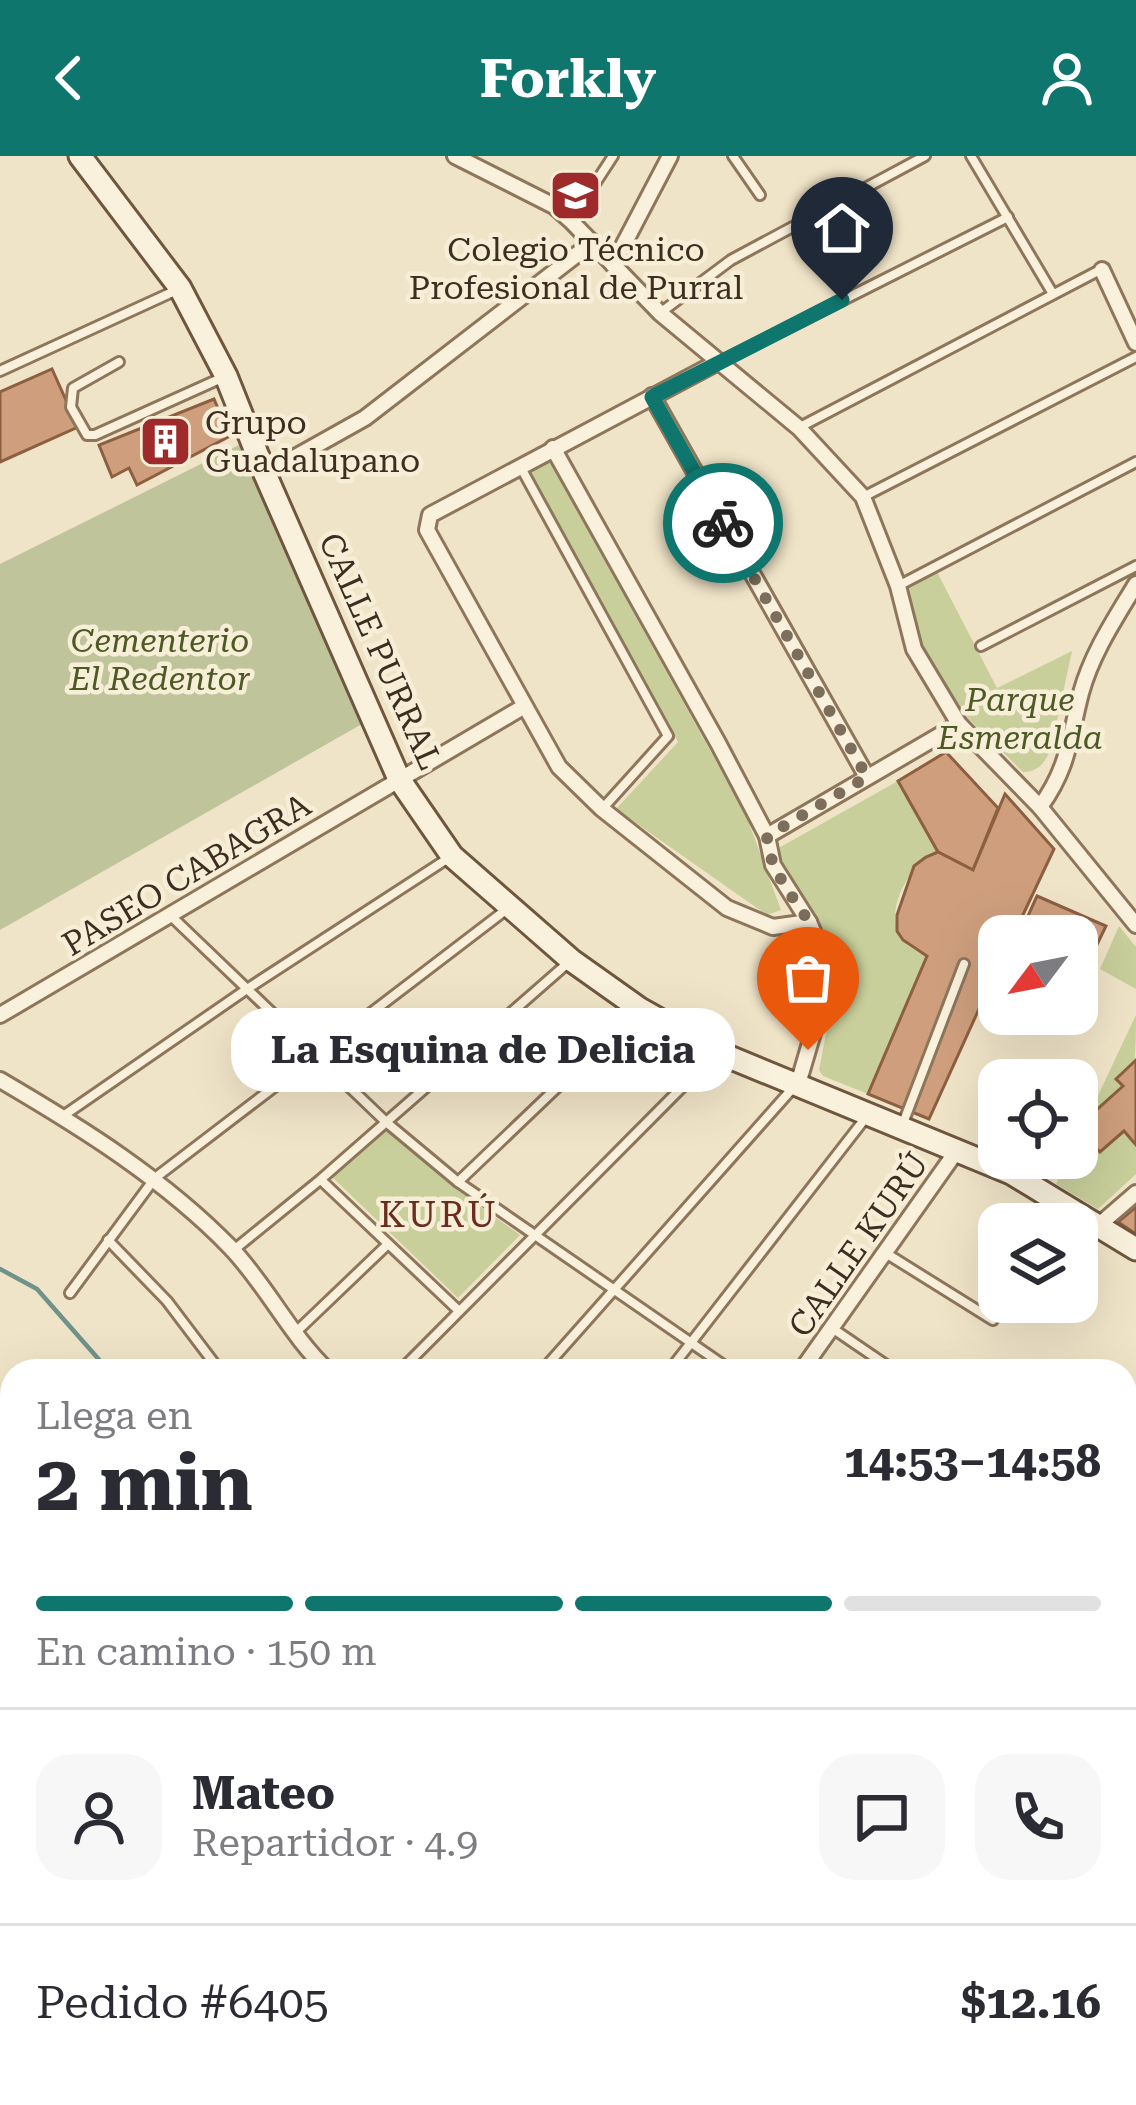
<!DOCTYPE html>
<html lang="es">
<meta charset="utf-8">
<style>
:root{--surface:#fff;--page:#f7f7f7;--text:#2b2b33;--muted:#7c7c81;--line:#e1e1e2;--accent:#0f766e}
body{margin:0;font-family:"Roboto Serif",serif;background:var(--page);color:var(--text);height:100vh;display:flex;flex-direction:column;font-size:45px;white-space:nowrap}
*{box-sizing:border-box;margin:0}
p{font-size:39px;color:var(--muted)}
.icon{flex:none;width:66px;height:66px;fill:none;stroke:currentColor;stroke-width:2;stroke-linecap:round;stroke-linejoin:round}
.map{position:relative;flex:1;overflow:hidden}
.sheet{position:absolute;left:0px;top:1203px;width:1137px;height:747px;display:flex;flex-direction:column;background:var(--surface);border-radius:36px 36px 0 0;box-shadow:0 12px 48px #0002}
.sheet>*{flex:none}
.needle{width:78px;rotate:238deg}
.fabs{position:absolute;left:978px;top:759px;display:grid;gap:24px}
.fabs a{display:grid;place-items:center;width:120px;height:120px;border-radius:24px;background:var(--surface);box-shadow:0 12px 48px #0002;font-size:60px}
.pin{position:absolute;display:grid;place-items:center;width:102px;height:102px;color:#fff;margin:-123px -51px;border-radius:50% 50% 50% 0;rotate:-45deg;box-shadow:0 0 12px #0007}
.pin .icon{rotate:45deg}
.courier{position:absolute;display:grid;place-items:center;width:120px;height:120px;margin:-60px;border:9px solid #0f766e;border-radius:50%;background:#fff;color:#222;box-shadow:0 3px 15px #0007}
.bubble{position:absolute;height:84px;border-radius:36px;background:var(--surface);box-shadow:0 12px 48px #0002;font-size:39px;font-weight:700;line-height:84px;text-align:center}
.headline em{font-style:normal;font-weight:700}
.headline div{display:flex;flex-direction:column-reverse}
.headline{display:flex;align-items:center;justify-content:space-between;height:204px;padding:0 36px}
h1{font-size:78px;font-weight:700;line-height:90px}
.bar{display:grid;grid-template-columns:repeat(4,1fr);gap:18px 12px;align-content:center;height:144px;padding:0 36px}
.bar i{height:15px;border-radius:9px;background:var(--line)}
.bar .current{background:var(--accent)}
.bar p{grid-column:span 4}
.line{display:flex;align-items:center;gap:30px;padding:0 36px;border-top:3px solid var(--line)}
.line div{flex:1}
.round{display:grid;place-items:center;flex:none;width:126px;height:126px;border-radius:36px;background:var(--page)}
header{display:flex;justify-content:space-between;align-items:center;height:156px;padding:0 36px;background:var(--accent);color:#fff;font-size:54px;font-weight:700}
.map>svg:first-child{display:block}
</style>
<header><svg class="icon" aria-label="back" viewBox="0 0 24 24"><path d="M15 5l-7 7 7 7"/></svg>Forkly<svg class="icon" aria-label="person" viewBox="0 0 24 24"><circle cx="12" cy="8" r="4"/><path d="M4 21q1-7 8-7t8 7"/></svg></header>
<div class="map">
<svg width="1136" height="1949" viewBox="0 0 1136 1949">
<rect width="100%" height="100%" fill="#f0e4c8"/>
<!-- green -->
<g fill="#c9cf9b">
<path d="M 547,301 L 746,659 L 781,754 L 767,759 L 616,653 L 678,586 L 529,313 Z"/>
<path d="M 937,416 L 997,532 L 1072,495 L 1051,593 C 1045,606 1039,616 1023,616 L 968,562 L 921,491 L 903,436 Z"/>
<path d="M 898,625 L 938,696 C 912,708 887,745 898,776 C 902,789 916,794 927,800 L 868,938 L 823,920 L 819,914 L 837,821 L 834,803 L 775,702 L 775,694 Z"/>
<path d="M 1119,770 L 1136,791 L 1136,833 L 1100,813 Z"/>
<path d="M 1136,859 C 1136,874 1136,894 1134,908 C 1124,938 1094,949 1083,978 L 1124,975 L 1136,989 L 1136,1018 L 1098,1053 L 1056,1028 L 1068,1002 L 1077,1002 L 1077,984 Z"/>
<path d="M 387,972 L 459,1035 L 520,1079 L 458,1142 L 331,1020 Z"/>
<path d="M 1125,1547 L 1136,1549 L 1136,1700 L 1125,1698 Z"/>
<path d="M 12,1682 L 12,1926 L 0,1932 L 0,1688 Z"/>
</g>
<!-- cemetery -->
<path fill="#bfc49a" d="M 239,289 L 362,568 L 0,774 L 0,408 Z"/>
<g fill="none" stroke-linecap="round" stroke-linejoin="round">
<!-- stream -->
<g stroke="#6f938a" stroke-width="4.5">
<path d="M 0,1113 L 37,1133 L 109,1215"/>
<path d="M 1125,1490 L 1136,1482"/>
</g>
</g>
<!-- building -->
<g fill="#cf9f7d" stroke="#8d5f41" stroke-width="3">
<path d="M 52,213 L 78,271 L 0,306 L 0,236 Z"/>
<path d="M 214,243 L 230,280 L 137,329 L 129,312 L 112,321 L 99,289 Z"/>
<path d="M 946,596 L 998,652 L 973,714 L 938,696 L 898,625 Z"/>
<path d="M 1005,638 L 1054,693 L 1013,780 L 999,780 L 999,809 L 929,963 L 868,938 L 927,800 L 903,784 L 897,775 L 897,759 L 914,710 L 926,701 L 938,696 L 973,714 Z"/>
<path d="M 1037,740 L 1106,770 L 1077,830 L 1077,780 L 1019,780 Z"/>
<path d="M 1136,904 L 1136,989 L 1124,975 L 1100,996 L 1083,978 L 1091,959 L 1123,930 L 1116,923 Z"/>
<path d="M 1136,1051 L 1136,1078 L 1118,1066 Z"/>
</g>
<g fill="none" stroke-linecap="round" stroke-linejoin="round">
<defs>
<g id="lane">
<path d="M 733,0 L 760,39"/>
<path d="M 971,0 L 1053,138"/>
<path d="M 572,63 L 613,0"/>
<path d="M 660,157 L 731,104 L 925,0"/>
<path d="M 119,206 L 73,232 L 71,251 L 87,279 L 95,279 L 226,220"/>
<path d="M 720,206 L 1008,61"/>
<path d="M 0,215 L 179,133"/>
<path d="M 800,271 L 1100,114"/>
<path d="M 520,310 L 668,580 L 603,652"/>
<path d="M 865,340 L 1136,201"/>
<path d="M 898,430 L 1136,306"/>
<path d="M 981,490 L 1136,410"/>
<path d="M 171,760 L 386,966 L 458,1026 L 732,1215"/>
<path d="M 63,960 L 247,833 L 450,701"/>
<path d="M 902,970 L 964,808"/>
<path d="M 321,1024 L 459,1155"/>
<path d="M 458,1026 L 635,857"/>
<path d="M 108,1084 L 167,1145 L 220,1215"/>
<path d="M 235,1093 L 320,1024 L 569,806"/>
<path d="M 884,1096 L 993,1164"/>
<path d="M 70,1137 L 155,1022 L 507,753"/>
<path d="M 832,1172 L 895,1215"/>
<path d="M 295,1177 L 388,1088"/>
<path d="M 400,1215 L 716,897"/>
<path d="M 542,1215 L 792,933"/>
<path d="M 669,1215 L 867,960"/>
<path d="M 582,1938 L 604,1949"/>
</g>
<g id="street">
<path d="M 455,0 L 554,50 L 571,65 L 660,157 L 799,272 L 863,341 L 898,430 L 914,493 L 959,568 L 1040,651 L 1136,769"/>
<path d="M 613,109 L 670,0"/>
<path d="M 1102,114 L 1136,187"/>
<path d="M 718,206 L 430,359 L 427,374 L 559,611 L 602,653 L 727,752 L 773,771 L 809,766"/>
<path d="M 652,240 L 867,621"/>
<path d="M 553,292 L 718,587 L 767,680 L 773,709 L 809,766 L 821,794 L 828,826 L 798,928"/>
<path d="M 265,318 L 365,262 L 593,86"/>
<path d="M 1040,651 C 1069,611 1069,583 1081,537 C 1092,497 1115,463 1136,428"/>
<path d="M 767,680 L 959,568"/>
<path d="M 0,859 L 523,551"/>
<path d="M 0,924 C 82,972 164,1023 231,1092 C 267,1130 290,1179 328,1215"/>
<path d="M 1099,1069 L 1136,1037"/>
<path d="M 801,1215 L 958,993"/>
<path d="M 1125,1369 L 1136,1352"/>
<path d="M 0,1659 L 12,1653"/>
<path d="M 1125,1720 L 1136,1721"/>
<path d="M 87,1938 L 92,1949"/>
<path d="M 369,1938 L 397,1949"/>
<path d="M 42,1949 L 62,1938"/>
<path d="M 227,1949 L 236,1938"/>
<path d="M 351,1949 L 359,1938"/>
<path d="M 484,1949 L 489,1938"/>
<path d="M 743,1949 L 748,1938"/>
</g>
<path id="secondary" d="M 80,0 L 180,132 L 226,220 L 265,318 L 399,623 L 452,700 L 571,804 L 640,853 L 717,896 L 1011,1017 L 1136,1093"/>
</defs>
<!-- lane casing -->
<use href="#lane" stroke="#8d765c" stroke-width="14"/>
<!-- street casing -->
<use href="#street" stroke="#8d765c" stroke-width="20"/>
<!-- secondary casing -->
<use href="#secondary" stroke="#6f573f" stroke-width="27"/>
<!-- lane -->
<use href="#lane" stroke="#faf1dc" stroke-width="8"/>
<!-- street -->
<use href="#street" stroke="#faf1dc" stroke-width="14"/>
<!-- secondary -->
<use href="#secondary" stroke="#faf1dc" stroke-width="21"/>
</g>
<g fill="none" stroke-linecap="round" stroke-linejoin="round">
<!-- done -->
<path stroke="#7c6e5b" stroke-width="12" stroke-dasharray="0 21.6" d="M 723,367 L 867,621 L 767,680 C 769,732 827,766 827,819 C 827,843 814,871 808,894"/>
<!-- route -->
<path stroke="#0f766e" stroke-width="15" d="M 723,367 L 652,241 L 842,144"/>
</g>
<!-- icons -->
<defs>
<symbol id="school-square" viewBox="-11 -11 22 22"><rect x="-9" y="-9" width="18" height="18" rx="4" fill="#9e2a2b" stroke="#f7eed8"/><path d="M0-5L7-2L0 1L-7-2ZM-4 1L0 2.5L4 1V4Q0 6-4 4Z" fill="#fff"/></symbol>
<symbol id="building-square" viewBox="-11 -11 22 22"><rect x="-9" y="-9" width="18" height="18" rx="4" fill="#9e2a2b" stroke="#f7eed8"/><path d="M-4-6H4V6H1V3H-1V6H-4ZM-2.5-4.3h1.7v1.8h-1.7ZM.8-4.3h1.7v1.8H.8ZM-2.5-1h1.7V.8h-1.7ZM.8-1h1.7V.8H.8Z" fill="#fff"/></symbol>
</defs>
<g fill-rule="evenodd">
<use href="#school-square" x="546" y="10" width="59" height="59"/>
<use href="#building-square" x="136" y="256" width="59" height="59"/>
</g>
<g text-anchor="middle" stroke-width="9" stroke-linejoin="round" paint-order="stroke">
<!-- poi labels -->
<g font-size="33" fill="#3d2e20" stroke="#f7eed8">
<text x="576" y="105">Colegio Técnico<tspan x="576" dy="38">Profesional de Purral</tspan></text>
<text x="205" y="278" text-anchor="start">Grupo<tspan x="205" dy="38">Guadalupano</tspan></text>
</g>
<!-- park labels -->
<g font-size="33" font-style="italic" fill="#4d5a26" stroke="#f7eed8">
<text x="160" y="496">Cementerio<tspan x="160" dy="38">El Redentor</tspan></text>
<text x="1020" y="555">Parque<tspan x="1020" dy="38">Esmeralda</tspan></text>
</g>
<!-- street labels -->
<g font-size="33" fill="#3d2e20" stroke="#f7eed8">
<text transform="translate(381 495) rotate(66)" y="12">CALLE PURRAL</text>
<text transform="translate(186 718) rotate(-31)" y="12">PASEO CABAGRA</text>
<text transform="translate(858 1088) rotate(-55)" y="12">CALLE KURÚ</text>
</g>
<!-- neighbourhood labels -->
<g font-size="36" letter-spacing="3" fill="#6b2e1e" stroke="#f7eed8">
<text x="439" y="1071">KURÚ</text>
</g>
</g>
</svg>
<div class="fabs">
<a><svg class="needle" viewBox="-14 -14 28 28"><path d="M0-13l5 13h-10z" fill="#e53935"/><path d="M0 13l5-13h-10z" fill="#7c7c81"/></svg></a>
<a><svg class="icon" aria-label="locate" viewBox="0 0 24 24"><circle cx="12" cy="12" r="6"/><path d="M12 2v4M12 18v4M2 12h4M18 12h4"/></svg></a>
<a><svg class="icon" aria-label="layers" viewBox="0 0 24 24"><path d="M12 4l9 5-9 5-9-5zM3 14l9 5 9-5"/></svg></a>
</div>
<div class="pin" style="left:808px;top:894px;background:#ea580c"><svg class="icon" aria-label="bag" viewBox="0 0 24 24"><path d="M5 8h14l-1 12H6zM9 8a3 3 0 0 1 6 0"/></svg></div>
<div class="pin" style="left:842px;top:144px;background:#1f2937"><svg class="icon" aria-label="home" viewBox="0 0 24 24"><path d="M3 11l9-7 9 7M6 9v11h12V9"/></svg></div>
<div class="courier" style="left:723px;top:367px"><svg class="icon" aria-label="bike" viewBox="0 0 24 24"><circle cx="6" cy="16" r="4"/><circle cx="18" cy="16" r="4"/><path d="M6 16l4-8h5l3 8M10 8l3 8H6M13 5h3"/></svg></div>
<div class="bubble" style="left:231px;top:852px;width:504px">La Esquina de Delicia</div>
<section class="sheet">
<div class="headline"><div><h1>2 min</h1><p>Llega en</p></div><em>14:53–14:58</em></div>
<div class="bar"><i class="current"></i><i class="current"></i><i class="current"></i><i></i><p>En camino · 150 m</p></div>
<div class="line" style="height:216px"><a class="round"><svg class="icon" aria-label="person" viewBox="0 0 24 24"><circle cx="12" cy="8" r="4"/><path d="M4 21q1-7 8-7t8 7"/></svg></a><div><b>Mateo</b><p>Repartidor · 4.9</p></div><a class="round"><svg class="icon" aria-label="chat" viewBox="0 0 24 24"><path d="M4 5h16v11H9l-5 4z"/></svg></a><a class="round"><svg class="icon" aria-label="phone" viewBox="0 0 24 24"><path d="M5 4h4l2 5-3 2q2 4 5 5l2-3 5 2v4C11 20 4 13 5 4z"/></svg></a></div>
<div class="line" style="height:156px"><div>Pedido #6405</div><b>$12.16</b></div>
</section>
</div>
